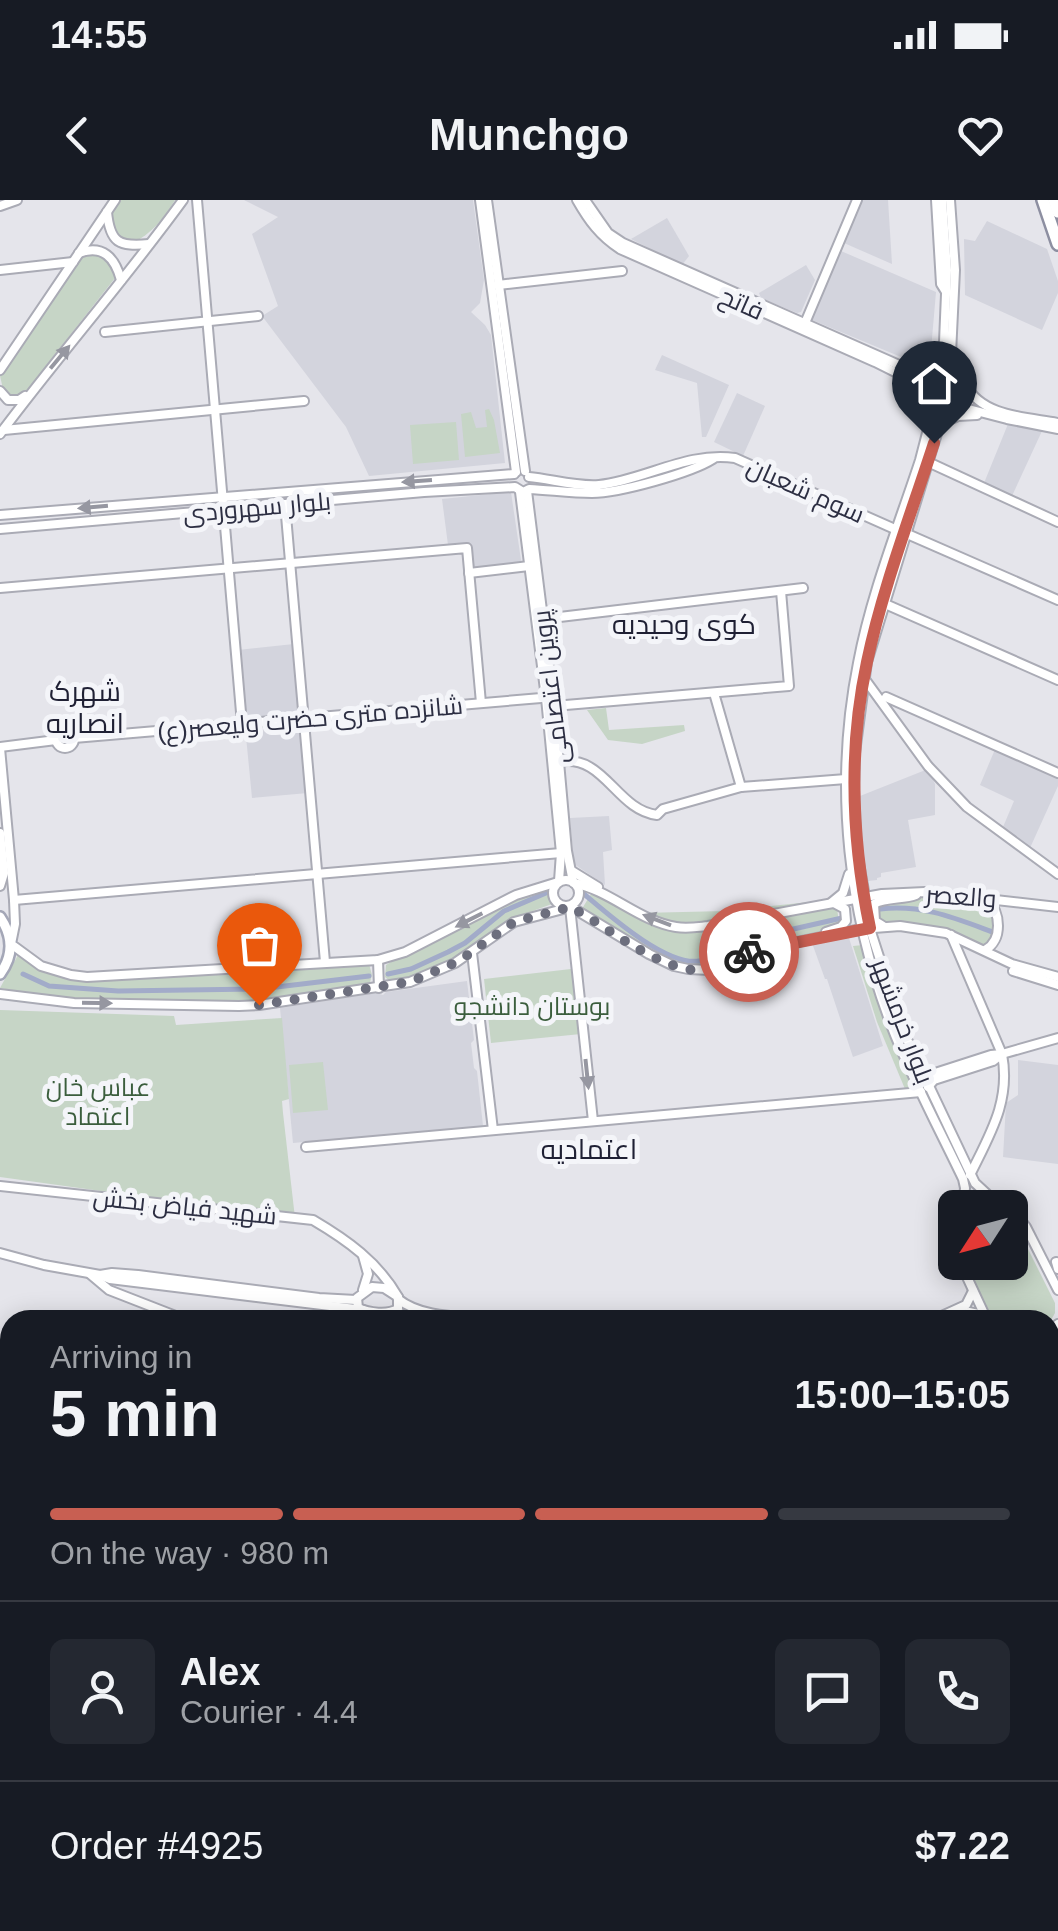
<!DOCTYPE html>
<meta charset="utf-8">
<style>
:root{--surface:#171b24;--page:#242831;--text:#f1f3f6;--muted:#9ea1a6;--line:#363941;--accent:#c85f52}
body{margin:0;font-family:Helvetica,Cairo,sans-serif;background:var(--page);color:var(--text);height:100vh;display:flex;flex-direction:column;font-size:38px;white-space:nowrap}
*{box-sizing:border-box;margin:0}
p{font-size:32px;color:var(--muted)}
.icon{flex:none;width:55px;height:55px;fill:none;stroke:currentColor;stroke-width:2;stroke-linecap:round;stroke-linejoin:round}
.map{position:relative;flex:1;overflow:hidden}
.side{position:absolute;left:0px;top:1110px;width:1060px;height:622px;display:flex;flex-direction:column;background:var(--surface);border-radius:30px 30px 0 0;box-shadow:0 5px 25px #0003}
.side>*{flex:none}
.needle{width:65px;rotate:234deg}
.tools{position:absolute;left:938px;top:990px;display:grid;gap:20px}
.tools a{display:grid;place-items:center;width:90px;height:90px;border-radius:15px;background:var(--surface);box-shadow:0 5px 25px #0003;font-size:50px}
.pin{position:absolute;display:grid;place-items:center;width:85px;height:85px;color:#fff;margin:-102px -42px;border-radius:50% 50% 50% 0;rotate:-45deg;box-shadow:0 0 10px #0007}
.pin .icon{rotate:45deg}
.courier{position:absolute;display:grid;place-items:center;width:100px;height:100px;margin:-50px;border:8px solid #c85f52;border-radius:50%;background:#fff;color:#222;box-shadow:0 2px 12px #0007}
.summary em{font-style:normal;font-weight:600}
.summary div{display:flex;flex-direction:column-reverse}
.summary{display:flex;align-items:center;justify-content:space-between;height:170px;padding:0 50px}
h1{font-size:65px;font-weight:600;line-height:75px}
.bar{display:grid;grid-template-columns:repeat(4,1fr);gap:15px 10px;align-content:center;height:120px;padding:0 50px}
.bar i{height:12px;border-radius:8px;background:var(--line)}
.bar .selected{background:var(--accent)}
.bar p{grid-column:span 4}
.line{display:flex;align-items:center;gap:25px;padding:0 50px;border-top:2px solid var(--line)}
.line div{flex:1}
.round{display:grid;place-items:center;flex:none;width:105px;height:105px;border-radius:15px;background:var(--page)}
.status{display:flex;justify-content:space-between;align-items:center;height:70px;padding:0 50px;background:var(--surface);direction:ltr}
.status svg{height:28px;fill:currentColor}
header{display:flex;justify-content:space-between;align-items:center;height:130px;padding:0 50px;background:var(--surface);font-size:45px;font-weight:600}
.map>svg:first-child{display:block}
</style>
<div class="status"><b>14:55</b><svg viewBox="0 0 49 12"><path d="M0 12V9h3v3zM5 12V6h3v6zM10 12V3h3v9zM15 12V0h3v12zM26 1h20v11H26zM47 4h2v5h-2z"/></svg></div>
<header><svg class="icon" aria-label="back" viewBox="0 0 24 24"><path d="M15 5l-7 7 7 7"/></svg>Munchgo<svg class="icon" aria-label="heart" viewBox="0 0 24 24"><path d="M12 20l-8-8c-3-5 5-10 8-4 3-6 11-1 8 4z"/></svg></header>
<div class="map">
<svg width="1058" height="1731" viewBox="0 0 1058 1731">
<rect width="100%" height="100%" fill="#e5e5eb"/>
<!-- built -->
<g fill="#d3d4dd">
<path d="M 244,0 L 473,0 L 484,80 L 480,103 L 471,112 L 485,125 L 491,135 L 505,263 L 369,276 L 346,227 L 262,116 L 278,106 L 252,34 L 278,17 Z"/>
<path d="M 862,0 L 888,0 L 892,64 L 844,43 Z"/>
<path d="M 667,18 L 689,56 L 682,65 L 631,39 Z"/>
<path d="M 987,21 L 1047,49 L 1058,81 L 1058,93 L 1042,130 L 965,95 L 964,39 L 975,41 Z"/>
<path d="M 841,51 L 936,92 L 931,150 L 923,156 L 918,164 L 812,120 Z"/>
<path d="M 806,65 L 815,80 L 801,112 L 797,113 L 761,98 L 759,93 Z"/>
<path d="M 662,155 L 729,185 L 706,237 L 702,237 L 697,183 L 655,170 Z"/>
<path d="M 737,193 L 765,206 L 743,256 L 714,242 Z"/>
<path d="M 1008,224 L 1042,231 L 1012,296 L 984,283 Z"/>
<path d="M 511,292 L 522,367 L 474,373 L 470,344 L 448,345 L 442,299 Z"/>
<path d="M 294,444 L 301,516 L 244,521 L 238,450 Z"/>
<path d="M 301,521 L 308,593 L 252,598 L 245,526 Z"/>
<path d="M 996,547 L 1058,575 L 1058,586 L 1030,648 L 1003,627 L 1014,601 L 980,585 Z"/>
<path d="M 928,569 L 935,584 L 935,615 L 908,620 L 916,667 L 881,673 L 881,677 L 877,678 L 877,680 L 868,681 L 863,657 L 860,596 Z"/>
<path d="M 609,616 L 612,650 L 603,652 L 605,685 L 574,664 L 570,618 Z"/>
<path d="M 846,736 L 849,738 L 883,846 L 853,857 L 827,779 L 825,779 L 812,743 Z"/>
<path d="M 467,781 L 474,840 L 471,843 L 474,868 L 477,871 L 483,926 L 293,943 L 280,808 L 376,793 L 383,795 L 386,792 Z"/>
<path d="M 1018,860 L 1058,865 L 1058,964 L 1003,957 L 1006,903 L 1018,895 Z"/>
<path d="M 0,1386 L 10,1388 L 10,1502 L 0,1497 Z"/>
</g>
<!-- green -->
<g fill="#c6d5c6">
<path d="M 120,0 L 175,0 C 165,17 151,35 132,43 L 118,38 L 110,24 L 114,9 Z"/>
<path d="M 90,54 L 106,56 L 115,69 L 115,78 L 23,195 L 13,196 L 4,193 L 0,176 L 80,59 Z"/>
<path d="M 489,209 L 494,220 L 500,253 L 465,257 L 461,214 L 471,212 L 476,228 L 487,227 L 485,210 Z"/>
<path d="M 456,222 L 459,260 L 413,264 L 410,225 Z"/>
<path d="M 606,508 L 609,530 L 684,525 L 685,531 L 642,544 L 608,540 L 587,510 Z"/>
<path d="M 550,688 L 552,704 L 516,717 L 456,760 L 412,778 L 392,783 L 385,777 L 386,765 L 391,762 L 513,699 Z"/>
<path d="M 591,694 L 641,713 L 725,711 L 828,700 L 837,706 L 839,726 L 710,770 L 670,764 L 580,712 Z"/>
<path d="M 925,695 L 987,703 L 993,715 L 994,740 L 987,747 C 948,727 923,725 880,722 L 877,719 L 877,703 C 894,701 910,705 925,695 Z"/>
<path d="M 863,745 L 915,889 L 905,889 L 877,822 L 853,746 Z"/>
<path d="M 18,755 L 34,767 L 69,777 L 348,763 L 369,764 L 372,775 L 369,786 L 263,802 L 72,800 L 0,788 Z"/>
<path d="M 571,769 L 581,834 L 491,843 L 484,779 Z"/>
<path d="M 0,810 L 174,816 L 176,825 L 282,818 L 289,899 L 282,901 L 283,913 L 295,1018 L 0,977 Z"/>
<path d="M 323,862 L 328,910 L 293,913 L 289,865 Z"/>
<path d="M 1010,1028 L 1019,1033 L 1023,1039 L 1055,1103 L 1055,1113 L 1050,1122 L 1050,1120 L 993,1120 L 966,1063 L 1010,1062 Z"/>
</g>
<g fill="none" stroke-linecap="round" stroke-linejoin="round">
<!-- canal -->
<g stroke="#a2abc9" stroke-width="5">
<path d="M 584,694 C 609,715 666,766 699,761 C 721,758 737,743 758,737 L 842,718"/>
<path d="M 880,709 C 924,704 957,719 998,734"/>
<path d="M 23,774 L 49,786 L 118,791 L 260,789 L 369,776"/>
<path d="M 388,774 L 411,769 L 448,752 L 465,743 L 504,711 L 546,693"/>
</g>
<defs>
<g id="secondary">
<path d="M 197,0 L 242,524"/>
<path d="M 480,0 L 516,272"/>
<path d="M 487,0 L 525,271"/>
<path d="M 577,0 C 589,21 600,36 620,49 L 875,162 L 905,177 L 922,190"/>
<path d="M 585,0 L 608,33 L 623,43 L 908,169 L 928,170"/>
<path d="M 936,0 L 941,84 L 946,92"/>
<path d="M 950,0 L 955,70 L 951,154 L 959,171"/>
<path d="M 0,6 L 17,0"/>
<path d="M 107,12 C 110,43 119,47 149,44"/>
<path d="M 79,53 C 103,44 115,58 121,80"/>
<path d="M 0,70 L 73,62"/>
<path d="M 498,85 L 622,71"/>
<path d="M 805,123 L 857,0"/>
<path d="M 105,132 L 258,116"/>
<circle cx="943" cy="186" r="21"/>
<path d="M 933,166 L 944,142 L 947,70 L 942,0"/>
<path d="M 0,170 L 115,0"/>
<path d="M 909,183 L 925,208 L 927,219"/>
<path d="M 965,184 C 982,217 1026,217 1058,223"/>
<path d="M 0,191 L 8,200 L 19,200 L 25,196"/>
<path d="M 931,204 L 928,229 L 920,260 C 898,327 871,394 858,463 C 833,588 848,717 895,835 C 915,884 940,931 963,979 L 965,988 L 963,1008"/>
<path d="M 953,205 L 1007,219 L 1058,229"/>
<path d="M 948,207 L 940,224 L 867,462 L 855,553 L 854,590 L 857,652 L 872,735 L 903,831 L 975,983 L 1002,1008"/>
<path d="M 930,225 L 933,218 L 936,218 L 940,224 L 958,216 L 977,215"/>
<path d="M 4,230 L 304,201"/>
<path d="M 0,234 C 59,155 125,80 183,0"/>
<path d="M 928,262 L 1058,322"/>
<path d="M 529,277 C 551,279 577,287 599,285 C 645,280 688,251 735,258 L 897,330"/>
<path d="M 527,291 L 554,506 L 567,651 L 573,682"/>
<path d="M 520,292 L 546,498 L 561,653 L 559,681"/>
<path d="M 285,304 L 325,762"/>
<path d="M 0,315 L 514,274"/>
<path d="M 0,329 L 424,292 L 515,287 L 523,292 L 529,289 C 550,290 571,293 592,293 C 619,293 691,273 713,259"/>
<path d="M 905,333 L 1058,400"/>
<path d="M 469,373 L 529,366"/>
<path d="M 0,388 L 467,348 L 481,503"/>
<path d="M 883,403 L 1058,480"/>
<path d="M 543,419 L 803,388"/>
<path d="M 864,478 L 928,566 L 967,607 L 1058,674"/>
<path d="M 714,493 L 741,587"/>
<path d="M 886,497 L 1058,573"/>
<path d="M 554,506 L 789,486 L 781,391"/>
<circle cx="65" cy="539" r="9"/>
<path d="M 74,538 L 553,497"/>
<path d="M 0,547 L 56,540"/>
<path d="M 0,548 L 14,700 L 15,724 L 11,744 L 41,766 L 71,775 L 87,777 L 378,760 L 405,752 L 516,695 L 558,682"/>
<path d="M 559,562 C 604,553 616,610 657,615 L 663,609 L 741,587 L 846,579"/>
<path d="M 0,633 L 4,673 L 0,686"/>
<path d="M 572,671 L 598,687"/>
<circle cx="566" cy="693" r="13"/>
<path d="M 574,683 C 611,691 639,721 676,727 C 687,729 698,727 708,726 L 882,694 L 925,692 L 1058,707"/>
<path d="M 14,700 L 561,653"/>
<path d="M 570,707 L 593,921"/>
<path d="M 571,707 L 649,754 L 674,766 L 688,769 L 710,770 L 741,755 L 762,749 L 861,729 L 900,726 L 946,733 L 1012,764 L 1058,777"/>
<path d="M 883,726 L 875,721 L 874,704 C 886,697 903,700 916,695"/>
<path d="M 826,732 L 841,727 L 846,721 L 845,709 L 832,702 L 843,693 L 849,674"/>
<path d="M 951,735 L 1002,854 C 1011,901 990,934 970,975"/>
<path d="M 985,750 C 1003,740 1001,712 987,699"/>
<path d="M 472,753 L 493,930"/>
<path d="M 378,760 L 379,788"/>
<path d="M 1013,771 L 1058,785"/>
<path d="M 0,794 L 74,803 L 239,806 L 259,805 L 410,782 L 455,763 L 514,722 L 567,708"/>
<path d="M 922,875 L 932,874 L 991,855 L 1002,854 L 1058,838"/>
<path d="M 928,887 L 934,880 L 993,861 L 1002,854"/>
<path d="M 306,947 L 921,892"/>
<path d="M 0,986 L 313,1020 C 347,1040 378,1062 398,1097"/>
<path d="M 1010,1020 L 1023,1023 L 1026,1027 L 1058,1090"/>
<path d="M 0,1053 L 44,1065 L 100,1075 L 110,1079 L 363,1110"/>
<path d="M 363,1056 L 368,1074 L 363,1090"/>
<path d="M 960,1062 L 987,1120"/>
<path d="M 1056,1062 L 1058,1069"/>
<path d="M 90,1074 L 109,1090 L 186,1120"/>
<path d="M 100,1075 L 112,1073 L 138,1075 L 319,1098 L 356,1100"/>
<path d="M 372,1087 L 384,1088 L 398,1097 L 398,1109 C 388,1115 369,1113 358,1108 L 357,1098 Z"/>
<path d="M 398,1099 C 423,1119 464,1116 494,1120"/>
<path d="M 393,1112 L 432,1120"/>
<path d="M 191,1120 L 209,1120"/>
<path d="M 933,1120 L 966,1105 L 973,1091"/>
<path d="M 950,1120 L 969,1112 L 983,1115"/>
<path d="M 1050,1130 L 1058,1124"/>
<path d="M 1050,1180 L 1058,1187"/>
<path d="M 1050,1216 L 1058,1202"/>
<path d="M 1050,1286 L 1058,1284"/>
<path d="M 0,1382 L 10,1384"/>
<path d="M 1050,1414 L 1058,1416"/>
<path d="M 0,1506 L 10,1513"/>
<path d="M 1050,1535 L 1058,1536"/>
<path d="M 0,1537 L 10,1525"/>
<path d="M 0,1624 L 10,1632"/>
<path d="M 1050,1657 L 1058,1668"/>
<path d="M 0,1671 L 10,1658"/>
<path d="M 123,1722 L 134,1731"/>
<path d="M 474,1722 L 484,1726 L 491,1722"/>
<path d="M 85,1731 L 92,1722"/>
<path d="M 216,1731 L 223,1722"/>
<path d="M 817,1731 L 817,1722"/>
</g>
<path id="primary" d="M 0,717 C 13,736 14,755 0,774"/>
<g id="highway">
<path d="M 1043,0 L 1058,44"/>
<path d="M 1054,0 L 1058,12"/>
</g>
</defs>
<!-- secondary casing -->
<use href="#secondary" stroke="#aaabb5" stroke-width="12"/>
<!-- primary casing -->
<use href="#primary" stroke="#a4a7b7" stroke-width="14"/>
<!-- highway casing -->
<use href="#highway" stroke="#8d8fa1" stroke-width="16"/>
<!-- secondary -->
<use href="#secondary" stroke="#fff" stroke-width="8"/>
<!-- primary -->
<use href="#primary" stroke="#fff" stroke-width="9"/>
<!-- highway -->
<use href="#highway" stroke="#fff" stroke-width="11"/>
</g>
<!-- one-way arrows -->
<defs><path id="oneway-solid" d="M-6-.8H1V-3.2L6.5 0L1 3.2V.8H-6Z" transform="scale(2.5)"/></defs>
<g fill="#9697a1">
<use href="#oneway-solid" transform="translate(60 157) rotate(-50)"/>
<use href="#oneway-solid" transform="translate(417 281) rotate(176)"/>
<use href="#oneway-solid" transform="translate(93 307) rotate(175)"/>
<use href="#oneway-solid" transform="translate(469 720) rotate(153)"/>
<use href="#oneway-solid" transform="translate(657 720) rotate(-159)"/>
<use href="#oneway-solid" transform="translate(97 803) rotate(1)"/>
<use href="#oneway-solid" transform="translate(587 874) rotate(84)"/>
</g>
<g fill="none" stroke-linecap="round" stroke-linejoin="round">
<!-- done -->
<path stroke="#6d6f7e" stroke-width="10" stroke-dasharray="0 18" d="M 259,805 L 410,782 L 459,761 L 514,722 L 570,707 C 608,726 668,780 713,769 C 725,765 736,757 749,752"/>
<!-- route -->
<path stroke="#c85f52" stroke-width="12" d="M 749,752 L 870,728 C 852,641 848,550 867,462 C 882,390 911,314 934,243"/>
</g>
<g text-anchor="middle" stroke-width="10" stroke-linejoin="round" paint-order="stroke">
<!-- street labels -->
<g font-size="25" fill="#2d2f43" stroke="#f4f5f9">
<text transform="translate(742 103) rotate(24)" y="9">فاتح</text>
<text transform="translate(806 290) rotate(24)" y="9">سوم شعبان</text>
<text transform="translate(257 307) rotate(-5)" y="9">بلوار سهروردی</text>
<text transform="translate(550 487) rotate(-97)" y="9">پروین اعتصامی</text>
<text transform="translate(310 518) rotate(-5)" y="9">شانزده متری حضرت ولیعصر(ع)</text>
<text transform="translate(961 696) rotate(4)" y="9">والعصر</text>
<text transform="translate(903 821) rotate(69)" y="9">بلوار خرمشهر</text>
<text transform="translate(185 1006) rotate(6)" y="9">شهید فیاض بخش</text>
</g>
<!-- park labels -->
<g font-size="25" fill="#3b5e3d" stroke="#f4f5f9">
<text x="532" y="815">بوستان دانشجو</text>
<text x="98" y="896">عباس خان<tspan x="98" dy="29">اعتماد</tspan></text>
</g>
<!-- neighbourhood labels -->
<g font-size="28" fill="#1f2034" stroke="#f4f5f9">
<text x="684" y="434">کوی وحیدیه</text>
<text x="85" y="501">شهرک<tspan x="85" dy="32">انصاریه</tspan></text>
<text x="589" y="959">اعتمادیه</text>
</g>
</g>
</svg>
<div class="tools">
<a><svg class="needle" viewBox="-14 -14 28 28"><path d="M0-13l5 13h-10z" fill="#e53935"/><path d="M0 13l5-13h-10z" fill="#9ea1a6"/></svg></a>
</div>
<div class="pin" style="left:259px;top:805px;background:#ea580c"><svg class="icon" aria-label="bag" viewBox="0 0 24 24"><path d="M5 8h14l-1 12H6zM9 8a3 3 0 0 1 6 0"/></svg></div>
<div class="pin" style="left:934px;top:243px;background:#1f2937"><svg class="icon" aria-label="home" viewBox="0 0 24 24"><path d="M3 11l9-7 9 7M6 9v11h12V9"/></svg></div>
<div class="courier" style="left:749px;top:752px"><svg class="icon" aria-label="bike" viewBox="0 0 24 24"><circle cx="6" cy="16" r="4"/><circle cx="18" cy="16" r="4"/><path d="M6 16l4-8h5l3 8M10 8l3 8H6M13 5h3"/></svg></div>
<section class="side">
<div class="summary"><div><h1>5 min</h1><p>Arriving in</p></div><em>15:00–15:05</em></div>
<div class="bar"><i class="selected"></i><i class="selected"></i><i class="selected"></i><i></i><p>On the way · 980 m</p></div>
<div class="line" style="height:180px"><a class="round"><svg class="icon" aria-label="person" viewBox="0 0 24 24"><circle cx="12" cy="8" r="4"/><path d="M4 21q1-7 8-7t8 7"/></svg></a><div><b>Alex</b><p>Courier · 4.4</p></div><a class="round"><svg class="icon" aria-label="chat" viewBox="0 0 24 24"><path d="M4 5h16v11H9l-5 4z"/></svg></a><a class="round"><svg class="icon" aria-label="phone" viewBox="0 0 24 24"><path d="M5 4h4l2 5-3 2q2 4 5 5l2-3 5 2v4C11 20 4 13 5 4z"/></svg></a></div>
<div class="line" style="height:130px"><div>Order #4925</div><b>$7.22</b></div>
</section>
</div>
